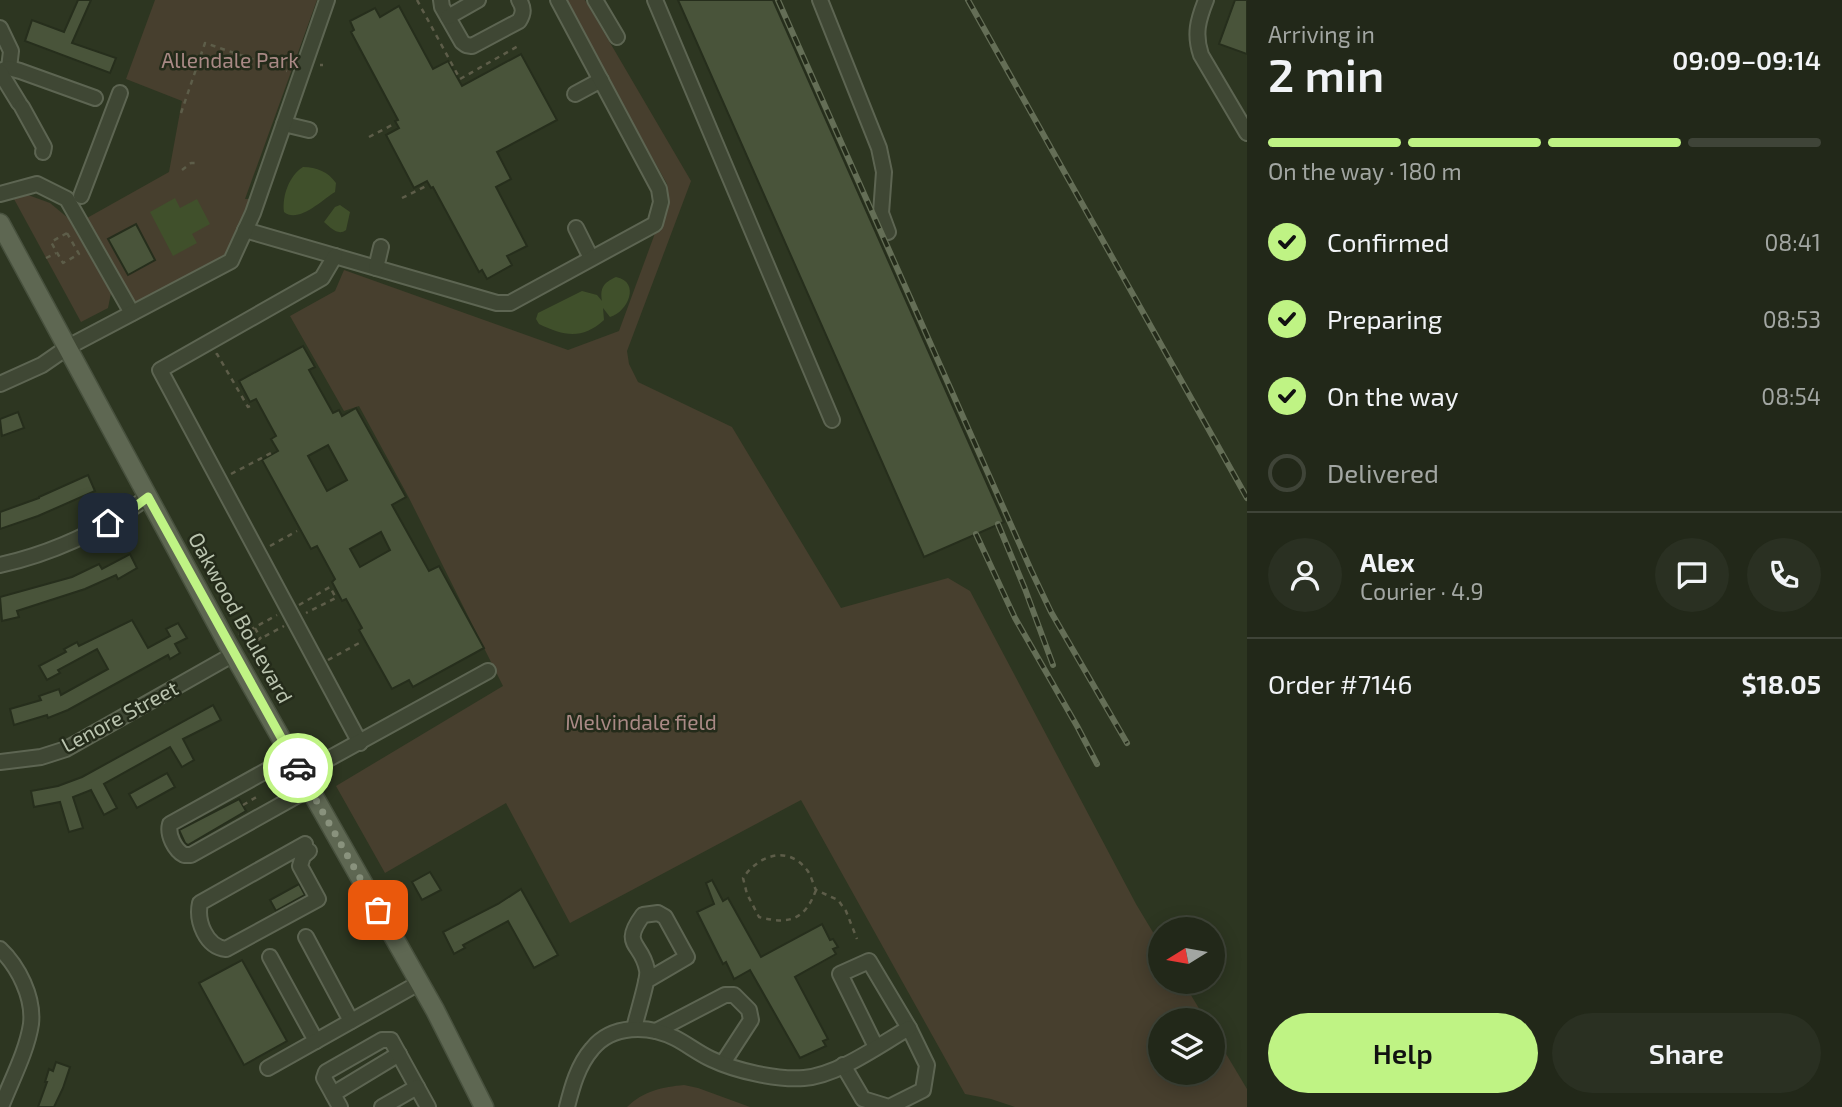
<!DOCTYPE html>
<meta charset="utf-8">
<style>
:root{--surface:#222819;--page:#2a3022;--text:#f1f3f6;--muted:#a2a6a2;--line:#3f4438;--accent:#bff384}
body{margin:0;font-family:"Exo 2",sans-serif;background:var(--page);color:var(--text);height:100vh;display:flex;flex-direction:column;font-size:26px;white-space:nowrap}
*{box-sizing:border-box;margin:0}
p{font-size:23px;color:var(--muted)}
.icon{flex:none;width:38px;height:38px;fill:none;stroke:currentColor;stroke-width:2;stroke-linecap:round;stroke-linejoin:round}
.map{position:relative;flex:1;overflow:hidden}
.panel{display:flex;flex-direction:column;background:var(--surface);width:595px}
.panel>*{flex:none}
.needle{width:46px;rotate:259deg}
.fabs{position:absolute;left:1148px;top:917px;display:grid;gap:14px}
.fabs a{display:grid;place-items:center;width:77px;height:77px;border-radius:50%;background:var(--surface);box-shadow:0 4px 18px #0003,0 0 0 2px var(--line);font-size:35px}
.pin{position:absolute;display:grid;place-items:center;width:60px;height:60px;color:#fff;margin:-30px;border-radius:14px;box-shadow:0 4px 10px #0006}
.courier{position:absolute;display:grid;place-items:center;width:70px;height:70px;margin:-35px;border:5px solid #bff384;border-radius:50%;background:#fff;color:#222;box-shadow:0 2px 9px #0007}
.overview em{font-style:normal;font-weight:600}
.overview div{display:flex;flex-direction:column-reverse}
.overview{display:flex;align-items:center;justify-content:space-between;height:119px;padding:0 21px}
h1{font-size:46px;font-weight:600;line-height:52px}
.bar{display:grid;grid-template-columns:repeat(4,1fr);gap:10px 7px;align-content:center;height:84px;padding:0 21px}
.bar i{height:9px;border-radius:5px;background:var(--line)}
.bar .on{background:var(--accent)}
.bar p{grid-column:span 4}
.line{display:flex;align-items:center;gap:18px;padding:0 21px;border-top:2px solid var(--line)}
.line div{flex:1}
.round{display:grid;place-items:center;flex:none;width:74px;height:74px;border-radius:37px;background:var(--page)}
ol{padding:0 21px;list-style:none}
li{display:flex;align-items:center;gap:21px;height:77px}
li p{margin-inline-start:auto}
li .icon{padding:7px;border-radius:50%;background:var(--accent);color:#111;stroke-width:4}
li:last-child{color:var(--muted)}
li i{width:38px;height:38px;border:4px solid var(--line);border-radius:50%}
.button{display:flex;gap:14px;margin-top:auto;padding:14px 21px}
.button a{flex:1;height:80px;border-radius:42px;background:var(--accent);color:#111;font-size:28px;font-weight:600;line-height:80px;text-align:center}
.button a+a{background:var(--page);color:var(--text)}
main{display:flex;flex:1;min-height:0}
.map>svg:first-child{display:block}
</style>
<main>
<div class="map">
<svg width="1247" height="1107" viewBox="0 0 1247 1107">
<rect width="100%" height="100%" fill="#2d3621"/>
<!-- green -->
<g fill="#473f2e">
<path d="M 155,0 L 317,0 L 245,199 L 250,199 L 230,256 L 226,255 L 150,298 L 134,302 L 87,218 L 169,172 L 182,101 L 126,79 Z"/>
<path d="M 564,0 L 585,0 L 691,181 L 627,351 L 629,364 L 638,382 L 732,427 L 841,608 L 948,578 L 970,591 L 1136,904 L 1160,944 L 1160,982 L 1183,982 L 1206,1020 L 1160,1020 L 1160,1073 L 1213,1073 L 1213,1032 L 1247,1089 L 1247,1107 L 1015,1107 L 991,1099 L 965,1094 L 801,800 L 570,923 L 506,803 L 385,873 L 336,786 L 503,686 L 409,498 L 359,406 L 344,411 L 290,316 L 335,291 L 344,270 L 568,350 L 619,331 L 668,198 L 667,184 Z"/>
<path d="M 28,195 L 50,203 L 68,218 L 111,293 L 108,308 L 81,322 L 14,199 Z"/>
<path d="M 684,1085 L 698,1088 L 750,1107 L 627,1107 C 643,1091 663,1087 684,1085 Z"/>
</g>
<!-- water -->
<g fill="#40502b">
<path d="M 303,167 C 317,167 328,172 336,183 L 335,192 C 322,200 298,224 284,212 C 282,196 289,176 303,167 Z"/>
<path d="M 175,198 L 180,208 L 197,199 L 210,224 L 192,234 L 197,243 L 173,256 L 150,212 Z"/>
<path d="M 340,205 L 350,212 L 346,230 C 338,236 331,228 324,222 L 335,207 Z"/>
<path d="M 616,277 C 641,282 628,312 610,317 L 603,308 L 604,320 C 582,340 564,336 539,324 L 536,319 L 538,313 L 582,291 L 597,295 L 602,301 C 600,288 603,283 616,277 Z"/>
</g>
<!-- building -->
<g fill="#49543a" stroke="#262e1c" stroke-width="2" fill-rule="evenodd">
<path d="M 78,0 L 91,0 L 72,43 L 116,58 L 110,73 L 25,41 L 32,20 L 64,32 Z"/>
<path d="M 678,0 L 773,0 L 1004,522 L 924,557 Z"/>
<path d="M 1235,0 L 1247,0 L 1247,54 L 1219,44 Z"/>
<path d="M 399,6 L 433,69 L 448,61 L 462,86 L 521,54 L 557,120 L 497,152 L 511,179 L 496,187 L 527,246 L 507,256 L 512,265 L 487,279 L 482,270 L 479,272 L 433,187 L 431,188 L 427,181 L 414,188 L 386,135 L 399,128 L 395,121 L 398,120 L 351,32 L 354,30 L 350,21 L 375,8 L 380,17 Z"/>
<path d="M 136,224 L 155,260 L 128,275 L 108,239 Z"/>
<path d="M 303,346 L 315,367 L 309,370 L 333,413 L 339,410 L 342,416 L 356,408 L 406,497 L 392,505 L 429,571 L 439,566 L 484,648 L 413,687 L 409,680 L 392,689 L 359,630 L 362,628 L 346,599 L 342,601 L 332,582 L 335,579 L 317,546 L 311,549 L 262,460 L 278,451 L 271,439 L 276,436 L 256,399 L 250,402 L 239,381 ZM 328,445 L 347,480 L 327,491 L 308,456 ZM 381,532 L 390,550 L 360,567 L 350,549 Z"/>
<path d="M 18,412 L 24,428 L 2,436 L 0,419 Z"/>
<path d="M 88,475 L 95,491 L 38,516 L 0,529 L 0,512 L 39,498 L 39,497 Z"/>
<path d="M 130,554 L 137,568 L 118,579 L 116,575 L 85,589 L 17,611 L 19,617 L 2,621 L 0,597 L 72,577 L 99,564 L 102,569 Z"/>
<path d="M 132,620 L 148,648 L 170,636 L 166,629 L 178,623 L 187,638 L 175,644 L 180,653 L 170,659 L 168,655 L 68,710 L 48,718 L 47,715 L 14,725 L 10,709 L 41,700 L 39,696 L 59,689 L 61,695 L 108,669 L 97,649 L 58,670 L 60,673 L 47,680 L 39,666 L 66,652 L 64,649 L 77,642 L 79,646 Z"/>
<path d="M 213,705 L 221,720 L 183,739 L 194,760 L 182,767 L 170,747 L 104,784 L 117,808 L 104,815 L 91,790 L 73,797 L 83,828 L 69,832 L 60,802 L 34,807 L 31,791 L 58,786 L 82,777 Z"/>
<path d="M 167,773 L 175,787 L 137,808 L 129,794 Z"/>
<path d="M 239,799 L 246,811 L 188,845 L 185,843 L 179,830 Z"/>
<path d="M 430,872 L 441,890 L 422,900 L 412,882 Z"/>
<path d="M 712,880 L 723,901 L 728,898 L 761,957 L 822,924 L 830,940 L 833,939 L 838,947 L 833,949 L 836,954 L 795,977 L 828,1039 L 823,1041 L 826,1046 L 800,1058 L 750,970 L 734,979 L 726,962 L 723,964 L 697,912 L 714,904 L 706,883 Z"/>
<path d="M 299,884 L 305,895 L 276,911 L 270,900 Z"/>
<path d="M 521,889 L 558,955 L 534,968 L 508,921 L 463,945 L 465,948 L 454,954 L 443,932 L 498,904 Z"/>
<path d="M 242,960 L 287,1041 L 244,1065 L 199,983 Z"/>
<path d="M 56,1062 L 70,1067 L 63,1088 L 54,1107 L 38,1107 L 47,1082 L 45,1082 L 49,1069 L 53,1071 Z"/>
</g>
<g fill="none" stroke-linecap="round" stroke-linejoin="round">
<defs>
<g id="minor">
<path d="M 441,0 L 442,7 L 462,42 L 466,45 L 472,46 L 519,21 C 524,13 524,8 519,0"/>
<path d="M 595,0 L 617,37"/>
<path d="M 655,0 L 832,420"/>
<path d="M 820,0 L 879,148 L 884,172 L 881,213 L 888,232"/>
<path d="M 1206,0 C 1198,20 1194,34 1201,55 L 1247,133"/>
<path d="M 448,17 L 478,0"/>
<path d="M 0,28 L 11,51 L 9,68"/>
<path d="M 0,71 L 9,68 L 20,71 L 95,98"/>
<path d="M 0,72 L 19,103"/>
<path d="M 575,94 L 601,80"/>
<path d="M 22,107 L 44,147 L 43,152"/>
<path d="M 284,124 L 309,130"/>
<path d="M 0,194 L 37,184 L 67,199 L 132,313"/>
<path d="M 81,196 L 120,93"/>
<path d="M 576,228 L 591,258"/>
<path d="M 245,230 L 497,303 L 510,303 L 655,224 L 661,202 L 659,189 L 558,0"/>
<path d="M 335,256 L 322,278 L 160,370 L 360,743"/>
<path d="M 376,268 L 381,247"/>
<path d="M 0,384 L 42,365 L 68,347 L 231,261 L 253,213 L 327,0"/>
<path d="M 0,565 C 54,553 104,529 148,497"/>
<path d="M 291,757 L 170,824 C 167,835 175,850 184,855 L 191,855 L 309,789"/>
<path d="M 0,762 L 41,757 L 66,749 L 234,654"/>
<path d="M 301,774 L 488,671"/>
<path d="M 305,844 L 200,903 C 196,921 206,947 226,949 L 318,899 L 300,866 L 303,856 L 309,851"/>
<path d="M 306,937 L 351,1021"/>
<path d="M 0,949 C 18,966 34,997 31,1024 C 27,1051 11,1081 1,1107"/>
<path d="M 270,957 L 316,1041"/>
<path d="M 634,1029 C 636,1017 649,979 647,970 C 642,942 620,946 643,915 L 658,913 L 665,917 L 687,957 L 646,981"/>
<path d="M 656,1031 L 725,995 L 734,995 L 749,1010 L 751,1020 L 723,1063"/>
<path d="M 843,1065 L 863,1099 L 889,1107 L 923,1090 L 927,1065 L 909,1028 L 869,961 L 840,974 L 876,1047"/>
<path d="M 268,1068 L 419,983"/>
<path d="M 333,1094 L 399,1054"/>
<path d="M 340,1107 L 324,1078 L 326,1072 L 382,1040 L 391,1040 L 428,1107"/>
<path d="M 382,1107 L 417,1087"/>
<path d="M 567,1107 C 572,1087 578,1065 592,1049 C 612,1024 649,1025 675,1038 C 687,1044 698,1053 711,1059 C 736,1071 777,1080 804,1078 C 839,1075 879,1045 909,1028"/>
</g>
<path id="major" d="M 0,223 L 226,641 L 435,1010 L 484,1107"/>
</defs>
<!-- minor casing -->
<use href="#minor" stroke="#5d6552" stroke-width="18"/>
<!-- major casing -->
<use href="#major" stroke="#48513e" stroke-width="21"/>
<!-- path -->
<g stroke="#5d5d49" stroke-width="2.5" stroke-dasharray="5 5" stroke-linecap="butt">
<path d="M 417,0 L 460,79 L 520,45"/>
<path d="M 320,65 L 323,65"/>
<path d="M 181,113 L 205,43 L 287,71"/>
<path d="M 369,137 L 394,124"/>
<path d="M 182,170 L 191,163 L 195,163"/>
<path d="M 402,198 L 426,186"/>
<path d="M 67,233 L 79,254 L 63,263 L 51,242 Z"/>
<path d="M 46,258 L 56,253"/>
<path d="M 216,355 L 217,354 L 248,407 L 254,404"/>
<path d="M 231,474 L 275,451"/>
<path d="M 270,546 L 297,531"/>
<path d="M 299,605 L 330,587 L 336,598 L 306,613"/>
<path d="M 255,628 L 261,639"/>
<path d="M 250,630 L 277,615"/>
<path d="M 239,635 L 249,628"/>
<path d="M 256,641 L 284,626"/>
<path d="M 328,660 L 361,642"/>
<path d="M 254,662 L 265,657"/>
<path d="M 243,805 L 260,795"/>
<path d="M 816,890 C 805,920 789,925 759,917 L 747,894 L 743,878 C 758,856 787,844 807,870 C 811,875 813,884 816,890 L 838,900 L 846,911 L 857,939"/>
</g>
<!-- minor -->
<use href="#minor" stroke="#3f4734" stroke-width="14"/>
<!-- major -->
<use href="#major" stroke="#5e6752" stroke-width="18"/>
<defs>
<g id="rail">
<path d="M 778,0 L 1031,570 L 1051,612 L 1127,743"/>
<path d="M 968,0 L 1247,498"/>
<path d="M 998,524 L 1025,589 L 1053,665"/>
<path d="M 976,534 L 1015,618 L 1077,726 L 1097,764"/>
</g>
</defs>
<!-- rail casing -->
<use href="#rail" stroke="#646e56" stroke-width="6"/>
<!-- rail -->
<use href="#rail" stroke="#242b1a" stroke-width="3.5" stroke-dasharray="10" stroke-linecap="butt"/>
</g>
<g fill="none" stroke-linecap="round" stroke-linejoin="round">
<!-- done -->
<path stroke="#89927d" stroke-width="7" stroke-dasharray="0 12.6" d="M 298,768 L 378,910"/>
<!-- route -->
<path stroke="#bff384" stroke-width="9" d="M 108,523 L 124,515 L 148,497 L 298,768"/>
</g>
<g text-anchor="middle" stroke-width="5" stroke-linejoin="round" paint-order="stroke">
<!-- park labels -->
<g font-size="21" fill="#a98985" stroke="#242b1a">
<text x="230" y="68">Allendale Park</text>
<text x="641" y="730">Melvindale field</text>
</g>
<!-- street labels -->
<g font-size="21" fill="#bac4af" stroke="#242b1a">
<text transform="translate(240 618) rotate(61)" y="7">Oakwood Boulevard</text>
<text transform="translate(120 717) rotate(-28)" y="7">Lenore Street</text>
</g>
</g>
</svg>
<div class="fabs">
<a><svg class="needle" viewBox="-14 -14 28 28"><path d="M0-13l5 13h-10z" fill="#e53935"/><path d="M0 13l5-13h-10z" fill="#a2a6a2"/></svg></a>
<a><svg class="icon" aria-label="layers" viewBox="0 0 24 24"><path d="M12 4l9 5-9 5-9-5zM3 14l9 5 9-5"/></svg></a>
</div>
<div class="pin" style="left:378px;top:910px;background:#ea580c"><svg class="icon" aria-label="bag" viewBox="0 0 24 24"><path d="M5 8h14l-1 12H6zM9 8a3 3 0 0 1 6 0"/></svg></div>
<div class="pin" style="left:108px;top:523px;background:#1f2937"><svg class="icon" aria-label="home" viewBox="0 0 24 24"><path d="M3 11l9-7 9 7M6 9v11h12V9"/></svg></div>
<div class="courier" style="left:298px;top:768px"><svg class="icon" aria-label="car" viewBox="0 0 24 24"><path d="M5 17H2v-5l4-1 3-4h7l3 4 3 1v5h-3M9 17h6M6 11h13"/><circle cx="7" cy="17" r="2"/><circle cx="17" cy="17" r="2"/></svg></div>
</div>
<section class="panel">
<div class="overview"><div><h1>2 min</h1><p>Arriving in</p></div><em>09:09–09:14</em></div>
<div class="bar"><i class="on"></i><i class="on"></i><i class="on"></i><i></i><p>On the way · 180 m</p></div>
<ol>
<li><svg class="icon" aria-label="check" viewBox="0 0 24 24"><path d="M5 12l5 5 9-10"/></svg>Confirmed<p>08:41</p></li>
<li><svg class="icon" aria-label="check" viewBox="0 0 24 24"><path d="M5 12l5 5 9-10"/></svg>Preparing<p>08:53</p></li>
<li><svg class="icon" aria-label="check" viewBox="0 0 24 24"><path d="M5 12l5 5 9-10"/></svg>On the way<p>08:54</p></li>
<li><i></i>Delivered</li>
</ol>
<div class="line" style="height:126px"><a class="round"><svg class="icon" aria-label="person" viewBox="0 0 24 24"><circle cx="12" cy="8" r="4"/><path d="M4 21q1-7 8-7t8 7"/></svg></a><div><b>Alex</b><p>Courier · 4.9</p></div><a class="round"><svg class="icon" aria-label="chat" viewBox="0 0 24 24"><path d="M4 5h16v11H9l-5 4z"/></svg></a><a class="round"><svg class="icon" aria-label="phone" viewBox="0 0 24 24"><path d="M5 4h4l2 5-3 2q2 4 5 5l2-3 5 2v4C11 20 4 13 5 4z"/></svg></a></div>
<div class="line" style="height:91px"><div>Order #7146</div><b>$18.05</b></div>
<div class="button"><a>Help</a><a>Share</a></div>
</section>
</main>
